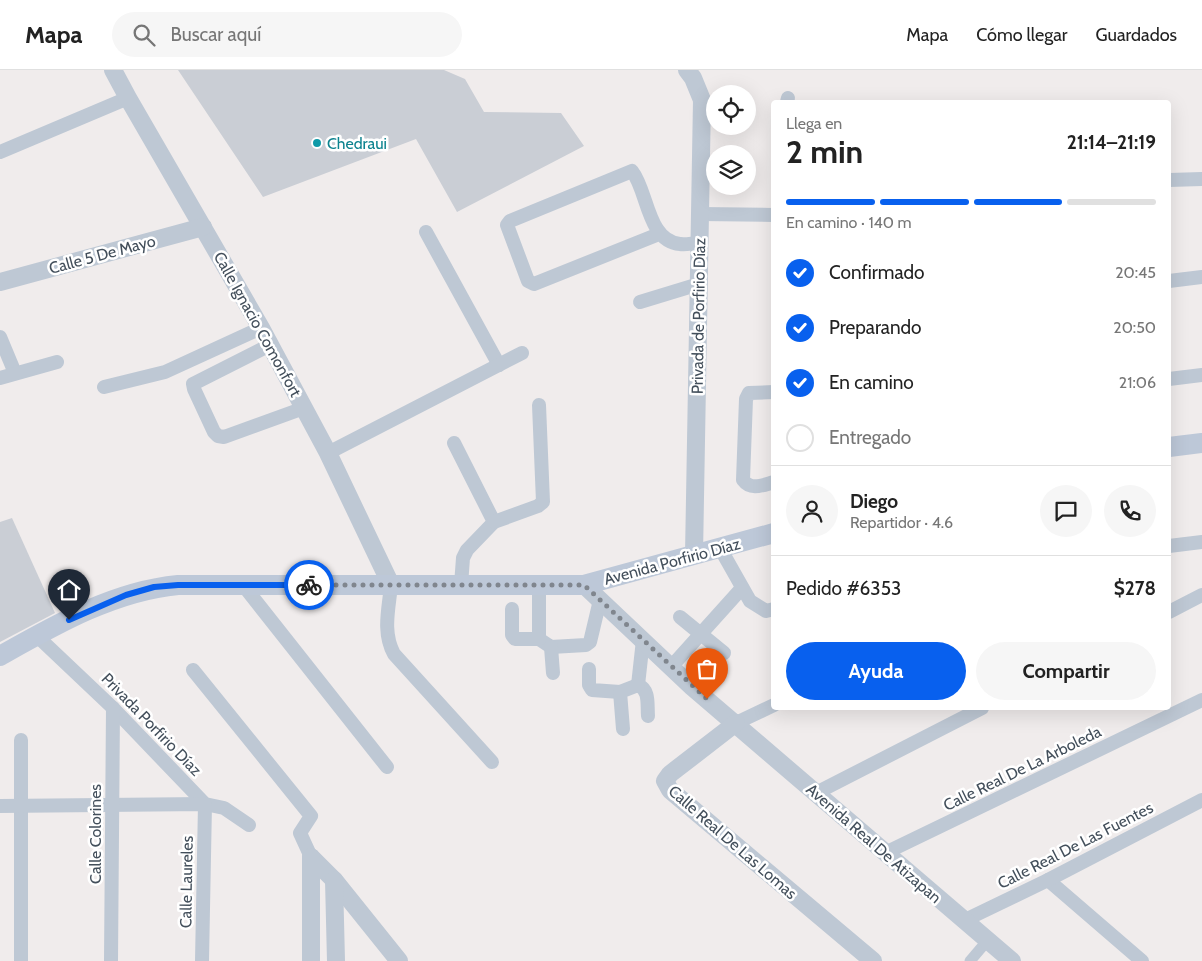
<!DOCTYPE html>
<html lang="es">
<meta charset="utf-8">
<style>
:root{--surface:#fff;--page:#f6f6f6;--text:#222;--muted:#767676;--line:#e0e0e0;--accent:#0860ee}
body{margin:0;font-family:Cabin,sans-serif;background:var(--page);color:var(--text);height:100vh;display:flex;flex-direction:column;font-size:19px;white-space:nowrap}
*{box-sizing:border-box;margin:0}
p{font-size:16px;color:var(--muted)}
.icon{flex:none;width:28px;height:28px;fill:none;stroke:currentColor;stroke-width:2;stroke-linecap:round;stroke-linejoin:round}
.map{position:relative;flex:1;overflow:hidden}
.sheet{position:absolute;left:771px;top:30px;width:400px;height:610px;display:flex;flex-direction:column;background:var(--surface);border-radius:5px;box-shadow:0 5px 20px #0002}
.sheet>*{flex:none}
.tools{position:absolute;left:706px;top:15px;display:grid;gap:10px}
.tools a{display:grid;place-items:center;width:50px;height:50px;border-radius:50%;background:var(--surface);box-shadow:0 5px 20px #0002;font-size:25px}
.pin{position:absolute;display:grid;place-items:center;width:42px;height:42px;color:#fff;margin:-51px -21px;border-radius:50% 50% 50% 0;rotate:-45deg;box-shadow:0 0 5px #0007}
.pin .icon{rotate:45deg}
.courier{position:absolute;display:grid;place-items:center;width:50px;height:50px;margin:-25px;border:4px solid #0860ee;border-radius:50%;background:#fff;color:#222;box-shadow:0 1px 6px #0007}
.overview em{font-style:normal;font-weight:800}
.overview div{display:flex;flex-direction:column-reverse}
.overview{display:flex;align-items:center;justify-content:space-between;height:85px;padding:0 15px}
h1{font-size:32px;font-weight:800;line-height:38px}
.bar{display:grid;grid-template-columns:repeat(4,1fr);gap:8px 5px;align-content:center;height:60px;padding:0 15px}
.bar i{height:6px;border-radius:4px;background:var(--line)}
.bar .on{background:var(--accent)}
.bar p{grid-column:span 4}
.line{display:flex;align-items:center;gap:12px;padding:0 15px;border-top:1px solid var(--line)}
.line div{flex:1}
.round{display:grid;place-items:center;flex:none;width:52px;height:52px;border-radius:26px;background:var(--page)}
ol{padding:0 15px;list-style:none}
li{display:flex;align-items:center;gap:15px;height:55px}
li p{margin-inline-start:auto}
li .icon{padding:5px;border-radius:50%;background:var(--accent);color:#fff;stroke-width:4}
li:last-child{color:var(--muted)}
li i{width:28px;height:28px;border:2px solid var(--line);border-radius:50%}
.primary-button{display:flex;gap:10px;margin-top:auto;padding:10px 15px}
.primary-button a{flex:1;height:58px;border-radius:30px;background:var(--accent);color:#fff;font-size:20px;font-weight:800;line-height:58px;text-align:center}
.primary-button a+a{background:var(--page);color:var(--text)}
header{display:flex;align-items:center;gap:30px;box-sizing:border-box;height:70px;padding:0 25px;background:var(--surface);border-bottom:1px solid var(--line)}
header strong{font-size:24px}
nav{display:flex;gap:28px;margin-inline-start:auto;font-size:18px}
.search{width:350px;height:45px;background:var(--page);display:flex;align-items:center;gap:12px;box-sizing:border-box;padding:0 18px;border-radius:28px;color:var(--muted);font-size:19px}
.map>svg:first-child{display:block}
</style>
<header>
<strong>Mapa</strong>
<div class="search"><svg class="icon" aria-label="search" viewBox="0 0 24 24"><circle cx="10" cy="10" r="6"/><path d="M15 15l6 6"/></svg>Buscar aquí</div>
<nav><a>Mapa</a><a>Cómo llegar</a><a>Guardados</a></nav>
</header>
<div class="map">
<svg width="1202" height="891" viewBox="0 0 1202 891">
<rect width="100%" height="100%" fill="#f0ecec"/>
<!-- building -->
<g fill="#caced5">
<path d="M 178,0 L 444,0 L 465,9 L 484,42 L 561,43 L 584,76 L 457,142 L 416,69 L 263,127 Z"/>
<path d="M 12,448 L 55,543 L 0,572 L 0,452 Z"/>
</g>
<g fill="none" stroke-linecap="round" stroke-linejoin="round">
<!-- pedestrian -->
<path stroke="#bec8d4" stroke-width="11" d="M 970,891 L 987,871"/>
<!-- minor -->
<g stroke="#bec8d4" stroke-width="14">
<path d="M 787,32 L 788,28"/>
<path d="M 0,82 L 128,28"/>
<path d="M 1169,110 L 1202,109"/>
<path d="M 700,144 L 774,145"/>
<path d="M 426,162 L 499,295"/>
<path d="M 659,164 L 534,214 L 528,211 L 507,155 L 510,151 L 632,101 C 648,121 647,171 680,174 C 686,175 693,173 700,173"/>
<path d="M 1169,211 L 1202,207"/>
<path d="M 640,232 L 699,214"/>
<path d="M 0,267 L 15,303"/>
<path d="M 270,275 L 193,314 L 194,319 L 214,362 L 218,366 L 224,367 L 304,338"/>
<path d="M 0,308 L 57,292"/>
<path d="M 1169,309 L 1202,305"/>
<path d="M 104,317 L 165,302 L 261,258"/>
<path d="M 774,322 L 749,323 L 746,329 L 743,410 C 751,421 763,415 774,412"/>
<path d="M 454,373 L 494,452 L 467,480 L 463,488 L 461,515"/>
<path d="M 328,383 L 522,283"/>
<path d="M 494,452 L 538,436 L 543,432 L 539,335"/>
<path d="M 1169,476 L 1202,472"/>
<path d="M 720,478 L 750,531 L 766,541 L 774,539"/>
<path d="M 243,515 L 387,697"/>
<path d="M 391,515 C 389,538 382,562 394,584 L 492,692"/>
<path d="M 539,515 L 539,569 L 551,577 L 586,575 L 590,572 L 600,530"/>
<path d="M 512,539 L 512,565 L 515,569 L 539,569"/>
<path d="M 1169,542 L 1202,525"/>
<path d="M 680,547 L 724,583"/>
<path d="M 37,566 L 113,638 L 205,734 L 224,738 L 249,755"/>
<path d="M 643,570 L 638,615 C 650,620 647,634 648,646"/>
<path d="M 551,577 L 553,603"/>
<path d="M 671,597 L 742,518"/>
<path d="M 589,599 L 589,615 L 592,620 L 620,622"/>
<path d="M 193,600 L 311,746 L 300,763 L 311,787"/>
<path d="M 736,653 L 774,635"/>
<path d="M 623,659 L 620,622 L 638,615"/>
<path d="M 21,670 L 21,891"/>
<path d="M 816,723 L 982,638"/>
<path d="M 0,736 L 205,734 L 202,891"/>
<path d="M 885,783 L 1202,630"/>
<path d="M 1048,810 L 1142,891"/>
<path d="M 963,851 L 1048,810 L 1202,730"/>
<path d="M 111,891 L 113,638"/>
</g>
<!-- tertiary -->
<g stroke="#bec8d4" stroke-width="18">
<path d="M 113,0 L 128,28 L 261,258 L 328,383 L 391,515"/>
<path d="M 687,0 L 693,8 L 702,30 L 694,485"/>
<path d="M 0,212 L 203,157"/>
<path d="M 584,515 L 692,617 L 1012,891"/>
<path d="M 736,653 L 670,704 L 665,711 L 670,720 L 873,891"/>
<path d="M 311,787 L 334,810 L 399,891"/>
<path d="M 334,810 L 336,891"/>
<path d="M 311,891 L 311,787"/>
</g>
<!-- secondary -->
<g stroke="#bdc8d8" stroke-width="20">
<path d="M 1169,377 L 1202,373"/>
<path d="M 0,586 C 55,555 114,521 178,515 L 584,515 L 774,463"/>
</g>
</g>
<g fill="none" stroke-linecap="round" stroke-linejoin="round">
<!-- done -->
<path stroke="#80868e" stroke-width="5" stroke-dasharray="0 9" d="M 309,515 L 584,515 L 707,629"/>
<!-- route -->
<path stroke="#0860ee" stroke-width="6" d="M 69,550 L 126,525 L 154,517 L 178,515 L 309,515"/>
</g>
<!-- markers -->
<circle fill="#0f9aa8" stroke="#fff" stroke-width="2" cx="317" cy="73" r="5"/>
<g text-anchor="middle" stroke-width="5" stroke-linejoin="round" paint-order="stroke">
<!-- culture labels -->
<g font-size="16" fill="#0d838f" stroke="#fff" text-anchor="start">
<text x="327" y="79">Chedraui</text>
</g>
<!-- street labels -->
<g font-size="16" fill="#434f5b" stroke="#fff">
<text transform="translate(102 184) rotate(-15)" y="6">Calle 5 De Mayo</text>
<text transform="translate(698 246) rotate(-89)" y="6">Privada de Porfirio Díaz</text>
<text transform="translate(258 254) rotate(61)" y="6">Calle Ignacio Comonfort</text>
<text transform="translate(672 491) rotate(-15)" y="6">Avenida Porfirio Díaz</text>
<text transform="translate(152 654) rotate(46)" y="6">Privada Porfirio Díaz</text>
<text transform="translate(1022 698) rotate(-26)" y="6">Calle Real De La Arboleda</text>
<text transform="translate(95 764) rotate(-90)" y="6">Calle Colorines</text>
<text transform="translate(733 772) rotate(41)" y="6">Calle Real De Las Lomas</text>
<text transform="translate(874 773) rotate(41)" y="6">Avenida Real De Atizapan</text>
<text transform="translate(1075 775) rotate(-27)" y="6">Calle Real De Las Fuentes</text>
<text transform="translate(186 812) rotate(-89)" y="6">Calle Laureles</text>
</g>
</g>
</svg>
<div class="tools">
<a><svg class="icon" aria-label="locate" viewBox="0 0 24 24"><circle cx="12" cy="12" r="6"/><path d="M12 2v4M12 18v4M2 12h4M18 12h4"/></svg></a>
<a><svg class="icon" aria-label="layers" viewBox="0 0 24 24"><path d="M12 4l9 5-9 5-9-5zM3 14l9 5 9-5"/></svg></a>
</div>
<div class="pin" style="left:707px;top:629px;background:#ea580c"><svg class="icon" aria-label="bag" viewBox="0 0 24 24"><path d="M5 8h14l-1 12H6zM9 8a3 3 0 0 1 6 0"/></svg></div>
<div class="pin" style="left:69px;top:550px;background:#1f2937"><svg class="icon" aria-label="home" viewBox="0 0 24 24"><path d="M3 11l9-7 9 7M6 9v11h12V9"/></svg></div>
<div class="courier" style="left:309px;top:515px"><svg class="icon" aria-label="bike" viewBox="0 0 24 24"><circle cx="6" cy="16" r="4"/><circle cx="18" cy="16" r="4"/><path d="M6 16l4-8h5l3 8M10 8l3 8H6M13 5h3"/></svg></div>
<section class="sheet">
<div class="overview"><div><h1>2 min</h1><p>Llega en</p></div><em>21:14–21:19</em></div>
<div class="bar"><i class="on"></i><i class="on"></i><i class="on"></i><i></i><p>En camino · 140 m</p></div>
<ol>
<li><svg class="icon" aria-label="check" viewBox="0 0 24 24"><path d="M5 12l5 5 9-10"/></svg>Confirmado<p>20:45</p></li>
<li><svg class="icon" aria-label="check" viewBox="0 0 24 24"><path d="M5 12l5 5 9-10"/></svg>Preparando<p>20:50</p></li>
<li><svg class="icon" aria-label="check" viewBox="0 0 24 24"><path d="M5 12l5 5 9-10"/></svg>En camino<p>21:06</p></li>
<li><i></i>Entregado</li>
</ol>
<div class="line" style="height:90px"><a class="round"><svg class="icon" aria-label="person" viewBox="0 0 24 24"><circle cx="12" cy="8" r="4"/><path d="M4 21q1-7 8-7t8 7"/></svg></a><div><b>Diego</b><p>Repartidor · 4.6</p></div><a class="round"><svg class="icon" aria-label="chat" viewBox="0 0 24 24"><path d="M4 5h16v11H9l-5 4z"/></svg></a><a class="round"><svg class="icon" aria-label="phone" viewBox="0 0 24 24"><path d="M5 4h4l2 5-3 2q2 4 5 5l2-3 5 2v4C11 20 4 13 5 4z"/></svg></a></div>
<div class="line" style="height:65px"><div>Pedido #6353</div><b>$278</b></div>
<div class="primary-button"><a>Ayuda</a><a>Compartir</a></div>
</section>
</div>
